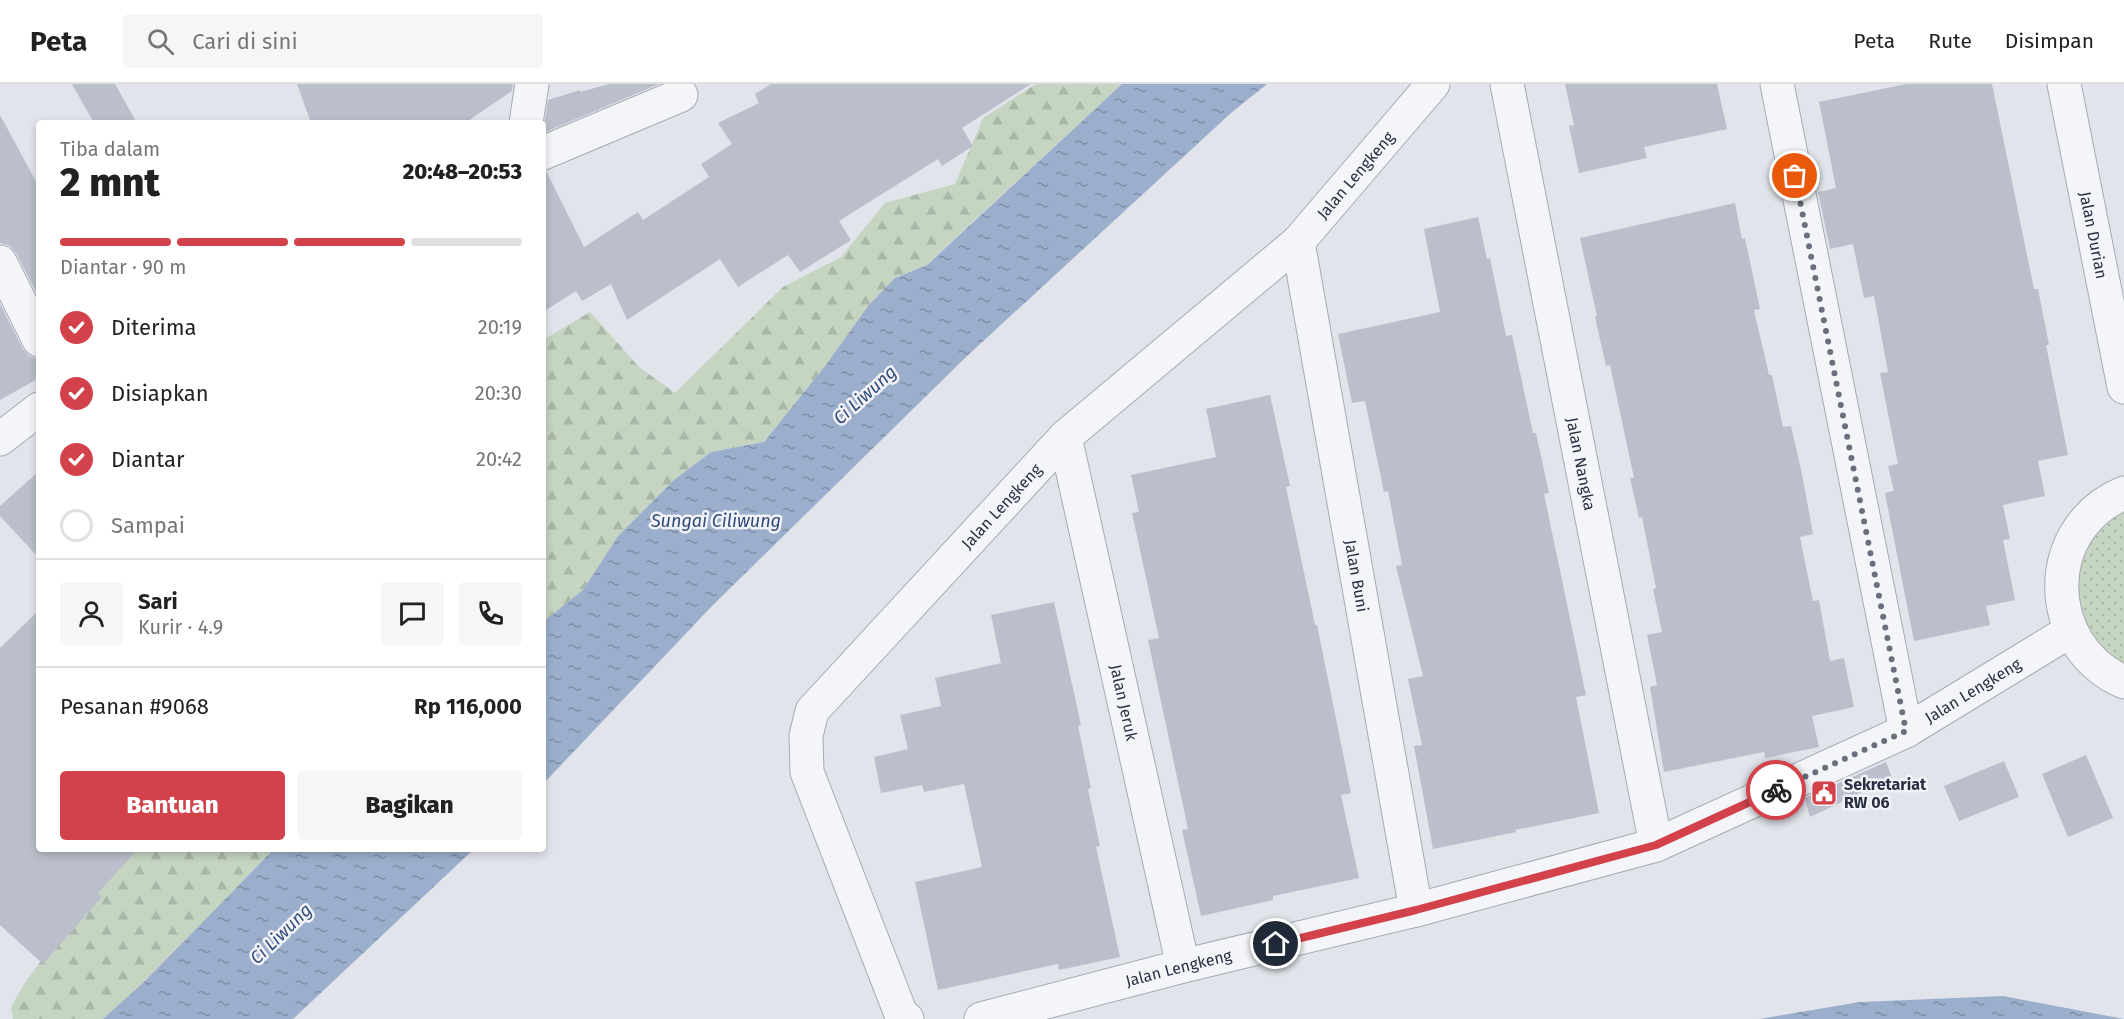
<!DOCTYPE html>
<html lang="id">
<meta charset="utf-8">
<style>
:root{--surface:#fff;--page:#f6f6f6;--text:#222;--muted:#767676;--line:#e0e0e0;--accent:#d3424a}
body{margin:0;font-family:"Fira Sans",sans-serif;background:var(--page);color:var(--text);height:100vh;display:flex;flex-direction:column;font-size:22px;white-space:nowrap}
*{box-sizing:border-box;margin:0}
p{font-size:20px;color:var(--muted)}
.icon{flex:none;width:33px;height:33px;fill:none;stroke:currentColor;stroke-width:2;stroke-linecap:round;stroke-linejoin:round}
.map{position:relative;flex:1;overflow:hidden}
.details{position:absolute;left:36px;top:36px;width:510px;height:732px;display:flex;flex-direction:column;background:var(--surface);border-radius:6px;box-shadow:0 3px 9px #0003}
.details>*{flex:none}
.pin{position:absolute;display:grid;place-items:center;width:51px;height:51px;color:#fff;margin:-26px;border:3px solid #fff;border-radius:50%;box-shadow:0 2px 6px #0007}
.courier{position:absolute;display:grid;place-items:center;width:60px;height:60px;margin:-30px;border:4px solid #d3424a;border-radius:50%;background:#fff;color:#222;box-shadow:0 2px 8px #0007}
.head em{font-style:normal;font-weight:800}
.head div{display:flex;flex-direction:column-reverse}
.head{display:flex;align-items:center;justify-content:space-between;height:102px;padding:0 24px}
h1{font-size:39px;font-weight:800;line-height:45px}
.bar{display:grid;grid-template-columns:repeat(4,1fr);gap:9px 6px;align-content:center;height:72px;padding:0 24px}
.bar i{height:8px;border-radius:4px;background:var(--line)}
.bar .on{background:var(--accent)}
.bar p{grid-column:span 4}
.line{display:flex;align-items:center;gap:15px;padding:0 24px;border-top:2px solid var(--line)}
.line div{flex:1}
.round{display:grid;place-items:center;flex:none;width:63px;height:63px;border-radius:6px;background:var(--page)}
ol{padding:0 24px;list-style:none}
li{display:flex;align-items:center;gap:18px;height:66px}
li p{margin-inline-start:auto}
li .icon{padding:6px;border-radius:50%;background:var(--accent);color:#fff;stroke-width:4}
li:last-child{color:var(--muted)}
li i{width:33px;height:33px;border:3px solid var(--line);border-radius:50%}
.button{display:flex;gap:12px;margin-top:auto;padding:12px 24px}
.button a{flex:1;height:69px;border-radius:6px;background:var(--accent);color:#fff;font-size:24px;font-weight:800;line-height:69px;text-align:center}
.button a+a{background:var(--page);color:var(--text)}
header{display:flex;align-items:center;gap:36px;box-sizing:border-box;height:84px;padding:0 30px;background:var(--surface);border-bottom:2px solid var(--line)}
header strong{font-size:28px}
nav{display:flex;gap:33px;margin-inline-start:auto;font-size:21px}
.search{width:420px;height:54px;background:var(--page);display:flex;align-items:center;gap:15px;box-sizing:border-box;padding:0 21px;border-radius:6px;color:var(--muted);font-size:22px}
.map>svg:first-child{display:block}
</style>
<header>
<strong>Peta</strong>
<div class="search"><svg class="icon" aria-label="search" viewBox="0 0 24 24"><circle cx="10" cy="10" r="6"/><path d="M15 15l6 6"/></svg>Cari di sini</div>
<nav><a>Peta</a><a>Rute</a><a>Disimpan</a></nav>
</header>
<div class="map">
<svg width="2124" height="935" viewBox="0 0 2124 935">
<defs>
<pattern id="grass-dots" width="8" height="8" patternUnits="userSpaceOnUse" patternTransform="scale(1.5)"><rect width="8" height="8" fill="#c5d5c2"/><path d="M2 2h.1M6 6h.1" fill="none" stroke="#a9b7a8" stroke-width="1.8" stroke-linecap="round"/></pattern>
<pattern id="forest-firs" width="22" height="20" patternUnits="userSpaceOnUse" patternTransform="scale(1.5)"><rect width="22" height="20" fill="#c5d5c2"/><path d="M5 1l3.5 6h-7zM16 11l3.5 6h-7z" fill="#a9b7a8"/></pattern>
<pattern id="water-ripples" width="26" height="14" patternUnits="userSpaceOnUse" patternTransform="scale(1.5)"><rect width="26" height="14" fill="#9baecc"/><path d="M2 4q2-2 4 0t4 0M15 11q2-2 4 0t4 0" fill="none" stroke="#7e8ea7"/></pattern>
</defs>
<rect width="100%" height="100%" fill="#e1e4ea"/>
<!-- grass -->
<path fill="url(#grass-dots)" d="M 2124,409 L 2124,598 L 2091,577 L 2065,474 Z"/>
<!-- forest -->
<g fill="url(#forest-firs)">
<path d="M 1036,0 L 1122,0 L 926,181 L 895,194 L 868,222 L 825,282 L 764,358 L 711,368 L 674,396 L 618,452 L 583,506 L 543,538 L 543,256 L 590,228 L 639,283 L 675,309 L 783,203 L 841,173 L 885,119 L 955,100 L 983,34 Z"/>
<path d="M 124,765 L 274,765 L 144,898 L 103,935 L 13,935 L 11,923 L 24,900 Z"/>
</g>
<!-- water -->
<g fill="url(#water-ripples)">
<path d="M 1122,0 L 1267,0 L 1231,29 L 966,273 L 712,522 L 543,700 L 543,538 L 583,506 L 618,452 L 674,396 L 711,368 L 764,358 L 825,282 L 868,222 L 895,194 L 927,181 Z"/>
<path d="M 274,765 L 474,765 L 293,935 L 103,935 L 144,898 Z"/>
<path d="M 2003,912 L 2124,935 L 1759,935 L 1860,918 Z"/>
</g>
<!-- building -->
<g fill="#bbbfcb">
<path d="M 72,0 L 115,0 L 137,39 L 94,39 Z"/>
<path d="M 297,0 L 513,0 L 512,7 L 465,39 L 311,39 Z"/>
<path d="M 609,0 L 659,0 L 543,49 L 548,16 L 580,6 L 580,8 Z"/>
<path d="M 771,0 L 1031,0 L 962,44 L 973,62 L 942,82 L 938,75 L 839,137 L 851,156 L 800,188 L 788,171 L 738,203 L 720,175 L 627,236 L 611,200 L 582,217 L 576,207 L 543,228 L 543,87 L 546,87 L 584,163 L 638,128 L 643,136 L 709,93 L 701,80 L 732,60 L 718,39 L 759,19 L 755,10 Z"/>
<path d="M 1565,0 L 1717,0 L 1727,45 L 1644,63 L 1647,74 L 1579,89 L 1569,42 L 1574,41 Z"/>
<path d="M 1906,0 L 1992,0 L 2034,205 L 2038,205 L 2049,261 L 2046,261 L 2068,371 L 2038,377 L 2045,412 L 2003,421 L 2010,455 L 2003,456 L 2015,516 L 1986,522 L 1990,541 L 1914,557 L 1885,409 L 1894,407 L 1888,382 L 1898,380 L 1880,289 L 1888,288 L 1874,212 L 1864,214 L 1853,160 L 1830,165 L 1818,108 L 1836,104 L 1819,18 Z"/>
<path d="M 0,31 L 39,103 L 39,214 L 16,169 L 10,162 L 0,159 Z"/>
<path d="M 1735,119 L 1742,155 L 1745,154 L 1760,225 L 1754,226 L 1769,291 L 1772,291 L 1783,343 L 1791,342 L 1802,390 L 1813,450 L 1800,453 L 1813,517 L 1819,516 L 1830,577 L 1844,574 L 1854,623 L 1812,632 L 1819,663 L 1765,674 L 1764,668 L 1664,688 L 1650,603 L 1657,601 L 1647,551 L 1662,548 L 1653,505 L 1656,504 L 1642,433 L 1639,434 L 1630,394 L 1634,394 L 1610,281 L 1606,282 L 1595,233 L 1597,232 L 1580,154 Z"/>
<path d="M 1478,133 L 1487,175 L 1490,174 L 1506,252 L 1512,251 L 1533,349 L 1536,349 L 1549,409 L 1544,410 L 1586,611 L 1576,613 L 1599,729 L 1515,746 L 1516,748 L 1433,765 L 1414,662 L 1422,661 L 1408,595 L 1423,592 L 1396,482 L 1402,481 L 1388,407 L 1384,408 L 1365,317 L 1352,319 L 1338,250 L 1440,228 L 1424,145 Z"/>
<path d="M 0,220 L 23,265 L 29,272 L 39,275 L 39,294 L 0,316 Z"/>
<path d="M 1270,311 L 1290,402 L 1286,403 L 1315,541 L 1317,541 L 1351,709 L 1341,711 L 1359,794 L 1273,812 L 1273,816 L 1201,832 L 1182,746 L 1188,745 L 1148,556 L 1159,554 L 1132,429 L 1139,428 L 1131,391 L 1216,373 L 1206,325 Z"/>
<path d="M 39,387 L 39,474 L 0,432 L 0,422 Z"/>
<path d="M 1054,518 L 1081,641 L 1078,642 L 1091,704 L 1088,705 L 1100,762 L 1096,763 L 1120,873 L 1059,886 L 1058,880 L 938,906 L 915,798 L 982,783 L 964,700 L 924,708 L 922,701 L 881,709 L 874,673 L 908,665 L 900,631 L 941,622 L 935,594 L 1001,579 L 991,531 Z"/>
<path d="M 39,526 L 39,765 L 138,765 L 98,809 L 102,813 L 43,880 L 0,841 L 0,564 Z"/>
<path d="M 2086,671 L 2113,734 L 2068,753 L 2042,690 Z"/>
<path d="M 2004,677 L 2019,713 L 1959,737 L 1944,702 Z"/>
<path d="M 1886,678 L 1892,694 L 1810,733 L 1805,714 Z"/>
</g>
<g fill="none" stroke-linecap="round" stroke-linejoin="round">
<defs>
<g id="minor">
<path id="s1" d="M 1507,0 L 1656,761"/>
<path d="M 1777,0 L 1906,647"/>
<path id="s2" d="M 2064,0 L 2124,303"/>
<path d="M 526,39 L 532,0"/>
<path d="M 543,69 L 681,11"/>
<path id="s3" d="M 1298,158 L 1416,826"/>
<path d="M 0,178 L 39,256"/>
<path id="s4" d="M 1065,353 L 1183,882"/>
<path d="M 0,355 L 39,325"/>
<path d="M 2124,409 C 2040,444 2042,562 2124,598"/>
<path id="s5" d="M 907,935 L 901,930 L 807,688 L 806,652 L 812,627 L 1065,353 L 1298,158 L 1433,0"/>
<path id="s6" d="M 981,935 L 1183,882 L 1416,826 L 1656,761 L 1906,647 L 2070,547"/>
</g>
</defs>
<!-- minor casing -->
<use href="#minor" stroke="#a6aab5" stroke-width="35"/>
<!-- minor -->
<use href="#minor" stroke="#f4f5f8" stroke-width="33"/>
</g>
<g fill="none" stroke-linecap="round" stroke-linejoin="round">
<!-- done -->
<path stroke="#696f7d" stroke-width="6" stroke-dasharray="0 10.8" d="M 1776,706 L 1906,647 L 1795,92"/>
<!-- route -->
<path stroke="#d3424a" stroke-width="8" d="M 1276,860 L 1416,826 L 1656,761 L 1776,706"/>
</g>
<!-- icons -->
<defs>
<symbol id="civic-square" viewBox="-11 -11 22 22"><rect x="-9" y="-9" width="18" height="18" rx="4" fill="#d3424a" stroke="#f1f3f8"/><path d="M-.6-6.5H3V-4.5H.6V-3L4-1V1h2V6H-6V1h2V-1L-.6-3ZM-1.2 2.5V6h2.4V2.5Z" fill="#fff"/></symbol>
</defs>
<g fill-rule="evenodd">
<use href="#civic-square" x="1809" y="694" width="30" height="30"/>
</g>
<g text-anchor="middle" stroke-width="5" stroke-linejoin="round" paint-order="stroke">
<!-- street labels -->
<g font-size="16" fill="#293043" stroke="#f1f3f8">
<text dy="6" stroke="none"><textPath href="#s5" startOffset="1094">Jalan Lengkeng</textPath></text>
<text dy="6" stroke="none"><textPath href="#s2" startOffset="154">Jalan Durian</textPath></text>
<text dy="6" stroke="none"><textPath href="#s1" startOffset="387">Jalan Nangka</textPath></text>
<text dy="6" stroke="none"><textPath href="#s5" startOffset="608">Jalan Lengkeng</textPath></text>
<text dy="6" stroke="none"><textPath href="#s3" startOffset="339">Jalan Buni</textPath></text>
<text dy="6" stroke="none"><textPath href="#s6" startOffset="1050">Jalan Lengkeng</textPath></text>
<text dy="6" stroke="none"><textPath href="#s4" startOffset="272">Jalan Jeruk</textPath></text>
<text dy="6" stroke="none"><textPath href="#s6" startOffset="204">Jalan Lengkeng</textPath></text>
</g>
<!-- poi labels -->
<g font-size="16" font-weight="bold" fill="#293043" stroke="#f1f3f8" text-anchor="start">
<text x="1844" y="706">Sekretariat<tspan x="1844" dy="18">RW 06</tspan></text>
</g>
<!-- water labels -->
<g font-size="18" font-style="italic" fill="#314a79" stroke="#f1f3f8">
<text transform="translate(865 311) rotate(-42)" y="6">Ci Liwung</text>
<text x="716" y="443">Sungai Ciliwung</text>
<text transform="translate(281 850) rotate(-44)" y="6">Ci Liwung</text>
</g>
</g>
</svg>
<div class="pin" style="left:1795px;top:92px;background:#ea580c"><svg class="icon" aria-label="bag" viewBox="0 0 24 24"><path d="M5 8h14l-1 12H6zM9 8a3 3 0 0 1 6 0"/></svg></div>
<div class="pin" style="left:1276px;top:860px;background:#1f2937"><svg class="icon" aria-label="home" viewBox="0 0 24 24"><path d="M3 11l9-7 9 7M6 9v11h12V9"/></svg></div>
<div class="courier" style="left:1776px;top:706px"><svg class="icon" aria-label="bike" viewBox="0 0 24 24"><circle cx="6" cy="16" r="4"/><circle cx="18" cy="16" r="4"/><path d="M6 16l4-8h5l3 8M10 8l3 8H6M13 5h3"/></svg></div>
<section class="details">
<div class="head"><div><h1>2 mnt</h1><p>Tiba dalam</p></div><em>20:48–20:53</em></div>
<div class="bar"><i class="on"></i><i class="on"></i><i class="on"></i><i></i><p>Diantar · 90 m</p></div>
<ol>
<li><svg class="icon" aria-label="check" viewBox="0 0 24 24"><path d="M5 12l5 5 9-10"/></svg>Diterima<p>20:19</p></li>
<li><svg class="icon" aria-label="check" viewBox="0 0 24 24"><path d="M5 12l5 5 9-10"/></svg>Disiapkan<p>20:30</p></li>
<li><svg class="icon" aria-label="check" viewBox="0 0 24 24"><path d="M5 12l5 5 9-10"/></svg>Diantar<p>20:42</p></li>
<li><i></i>Sampai</li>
</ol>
<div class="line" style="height:108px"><a class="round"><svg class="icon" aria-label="person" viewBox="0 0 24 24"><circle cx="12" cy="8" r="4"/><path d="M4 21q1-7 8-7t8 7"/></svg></a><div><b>Sari</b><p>Kurir · 4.9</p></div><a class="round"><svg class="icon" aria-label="chat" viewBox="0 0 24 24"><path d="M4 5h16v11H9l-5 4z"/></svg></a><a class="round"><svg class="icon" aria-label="phone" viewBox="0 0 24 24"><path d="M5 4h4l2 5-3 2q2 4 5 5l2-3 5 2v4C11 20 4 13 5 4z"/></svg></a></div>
<div class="line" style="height:78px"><div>Pesanan #9068</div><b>Rp 116,000</b></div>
<div class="button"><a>Bantuan</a><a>Bagikan</a></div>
</section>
</div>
